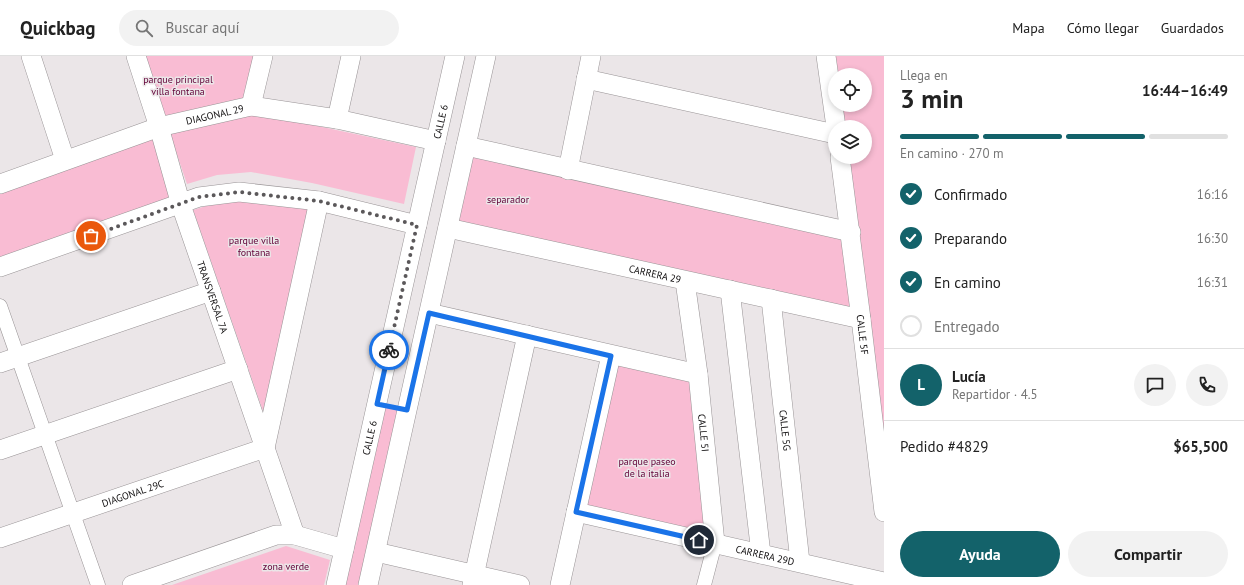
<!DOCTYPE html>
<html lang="es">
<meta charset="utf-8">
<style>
:root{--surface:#fff;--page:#f2f2f2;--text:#222;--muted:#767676;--line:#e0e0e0;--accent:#13626a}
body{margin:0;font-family:"PT Sans",sans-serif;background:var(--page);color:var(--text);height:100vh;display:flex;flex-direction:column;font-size:15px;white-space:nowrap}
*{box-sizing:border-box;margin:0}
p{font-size:13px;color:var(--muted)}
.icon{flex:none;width:22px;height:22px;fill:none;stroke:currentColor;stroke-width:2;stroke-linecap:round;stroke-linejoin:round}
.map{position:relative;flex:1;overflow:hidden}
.side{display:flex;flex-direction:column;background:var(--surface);width:360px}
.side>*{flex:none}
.fabs{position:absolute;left:828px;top:12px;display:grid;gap:8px}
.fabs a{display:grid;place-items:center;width:44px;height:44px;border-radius:50%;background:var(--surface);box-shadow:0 2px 6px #0003;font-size:20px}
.pin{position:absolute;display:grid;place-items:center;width:34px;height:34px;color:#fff;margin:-17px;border:2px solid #fff;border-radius:50%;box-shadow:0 1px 4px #0007}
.courier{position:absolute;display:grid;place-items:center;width:40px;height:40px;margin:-20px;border:3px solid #1a73e8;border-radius:50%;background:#fff;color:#222;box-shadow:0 1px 5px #0007}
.head em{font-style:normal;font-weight:700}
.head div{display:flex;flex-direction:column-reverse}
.head{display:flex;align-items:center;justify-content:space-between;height:68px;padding:0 16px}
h1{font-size:26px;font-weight:700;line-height:30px}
.bar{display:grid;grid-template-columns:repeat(4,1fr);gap:6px 4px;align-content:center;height:48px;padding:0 16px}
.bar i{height:5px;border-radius:3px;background:var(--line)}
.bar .active{background:var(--accent)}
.bar p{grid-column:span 4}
.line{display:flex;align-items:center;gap:10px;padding:0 16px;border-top:1px solid var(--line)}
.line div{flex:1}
.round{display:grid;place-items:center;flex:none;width:42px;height:42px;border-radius:21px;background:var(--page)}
ol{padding:0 16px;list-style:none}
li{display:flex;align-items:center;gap:12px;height:44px}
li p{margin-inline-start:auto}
li .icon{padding:4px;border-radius:50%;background:var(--accent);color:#fff;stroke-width:4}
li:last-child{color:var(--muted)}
li i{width:22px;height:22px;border:2px solid var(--line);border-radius:50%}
.cta{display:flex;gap:8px;margin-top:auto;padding:8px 16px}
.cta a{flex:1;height:46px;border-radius:24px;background:var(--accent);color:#fff;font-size:16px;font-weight:700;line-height:46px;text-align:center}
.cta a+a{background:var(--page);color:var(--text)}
header{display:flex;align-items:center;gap:24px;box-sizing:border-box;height:56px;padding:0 20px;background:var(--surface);border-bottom:1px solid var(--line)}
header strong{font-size:19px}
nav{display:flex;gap:22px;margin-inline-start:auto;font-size:14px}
.search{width:280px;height:36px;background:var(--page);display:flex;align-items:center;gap:10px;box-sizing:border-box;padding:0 14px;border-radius:22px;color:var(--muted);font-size:15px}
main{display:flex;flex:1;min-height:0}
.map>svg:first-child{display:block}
</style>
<header>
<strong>Quickbag</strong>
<div class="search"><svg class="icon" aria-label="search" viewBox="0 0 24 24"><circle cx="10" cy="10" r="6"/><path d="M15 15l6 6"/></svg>Buscar aquí</div>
<nav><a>Mapa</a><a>Cómo llegar</a><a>Guardados</a></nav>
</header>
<main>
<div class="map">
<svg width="884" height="529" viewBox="0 0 884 529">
<rect width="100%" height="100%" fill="#ebe6e8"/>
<!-- green -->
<g fill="#f9bcd3" fill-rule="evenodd">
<path d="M 138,0 L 259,0 L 248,47 L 159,66 Z"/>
<path d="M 826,0 L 884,0 L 884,456 L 861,263 L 448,172 L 466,90 L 850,176 L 840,101 L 865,101 L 865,71 L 836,71 ZM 835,19 L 865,19 L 865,49 L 835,49 Z"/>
<path d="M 245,58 L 266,59 L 416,91 L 404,148 L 312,127 L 251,116 L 217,119 L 187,128 L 170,78 Z"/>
<path d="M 155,76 L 178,146 L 0,209 L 0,128 Z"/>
<path d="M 265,144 L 309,153 L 264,358 L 193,154 L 219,146 Z"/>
<path d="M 611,299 L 698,318 L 715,487 L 576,456 Z"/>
<path d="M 377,348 L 407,354 L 370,529 L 336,529 Z"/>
<path d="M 286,490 L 330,504 L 324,529 L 172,529 Z"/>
</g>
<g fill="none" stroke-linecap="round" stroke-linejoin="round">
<defs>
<g id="pedestrian">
<path d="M 0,250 L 98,529"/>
<path d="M 704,529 L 715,487"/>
</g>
<g id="minor">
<path d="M 31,0 L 65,104"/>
<path id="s1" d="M 136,0 L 159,71 L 181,149 L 295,479"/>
<path d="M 826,0 L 836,71"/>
<path d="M 586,23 L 835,78"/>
<path d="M 251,50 L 263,0"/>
<path d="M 337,63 L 351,0"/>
<path d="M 466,90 L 851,176"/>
<path id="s2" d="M 840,101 L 861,263 L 884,456"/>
<path d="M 568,114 L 591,0"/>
<path id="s3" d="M 0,128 L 159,71 L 251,50 L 337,63 L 436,85"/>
<path id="s4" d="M 448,172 L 861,263"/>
<path d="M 0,211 L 199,141 L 239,136 L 319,145 L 417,169"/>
<path id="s5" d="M 685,225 L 698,318 L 715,487"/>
<path d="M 730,234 L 761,498"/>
<path id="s6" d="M 771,243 L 800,506"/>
<path d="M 429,257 L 698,318"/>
<path d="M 0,307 L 211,235"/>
<path d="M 0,394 L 238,313"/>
<path id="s7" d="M 576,456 L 884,526"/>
<path id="s8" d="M 0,482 L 265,392 L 319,145"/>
<path d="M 376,496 L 520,529"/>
<path d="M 132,529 L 276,479 L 295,479 L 344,493"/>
<path id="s9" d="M 336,529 L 455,0"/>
<path d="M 368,529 L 486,0"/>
<path d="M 472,529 L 527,279"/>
<path d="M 560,529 L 611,299"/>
</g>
</defs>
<!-- pedestrian casing -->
<use href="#pedestrian" stroke="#999496" stroke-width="15"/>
<!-- minor casing -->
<use href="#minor" stroke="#999496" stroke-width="20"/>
<!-- pedestrian -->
<use href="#pedestrian" stroke="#fff" stroke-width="14"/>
<!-- minor -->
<use href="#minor" stroke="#fff" stroke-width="19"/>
</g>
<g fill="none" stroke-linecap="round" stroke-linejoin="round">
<!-- done -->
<path stroke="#5b585a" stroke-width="4" stroke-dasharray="0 7.2" d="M 91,180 L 199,141 L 239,136 L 319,145 L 417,169 L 389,294"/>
<!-- route -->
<path stroke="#1a73e8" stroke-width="5" d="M 389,294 L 377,348 L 407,354 L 429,257 L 611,300 L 576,456 L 699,484"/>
</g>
<g text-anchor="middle" stroke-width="3" stroke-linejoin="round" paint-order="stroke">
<!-- park labels -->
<g font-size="10" fill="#610037" stroke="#ebe6e8">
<text x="178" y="27">parque principal<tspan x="178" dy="12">villa fontana</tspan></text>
<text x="508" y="147">separador</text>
<text x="254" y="188">parque villa<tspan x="254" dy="12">fontana</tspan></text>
<text x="647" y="409">parque paseo<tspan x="647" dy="12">de la italia</tspan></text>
<text x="286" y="514">zona verde</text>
</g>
<!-- street labels -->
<g font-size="10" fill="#0e0c0d" stroke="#ebe6e8">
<text dy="4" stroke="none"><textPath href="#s3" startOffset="226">DIAGONAL 29</textPath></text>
<text dy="4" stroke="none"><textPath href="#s9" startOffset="475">CALLE 6</textPath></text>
<text dy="4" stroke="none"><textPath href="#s4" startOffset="212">CARRERA 29</textPath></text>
<text dy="4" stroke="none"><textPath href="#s1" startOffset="253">TRANSVERSAL 7A</textPath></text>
<text dy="4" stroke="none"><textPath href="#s2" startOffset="179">CALLE 5F</textPath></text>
<text dy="4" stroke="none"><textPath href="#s6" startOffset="132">CALLE 5G</textPath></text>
<text dy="4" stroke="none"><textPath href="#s5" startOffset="153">CALLE 5I</textPath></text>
<text dy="4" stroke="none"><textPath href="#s9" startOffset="151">CALLE 6</textPath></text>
<text dy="4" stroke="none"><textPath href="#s8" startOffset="140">DIAGONAL 29C</textPath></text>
<text dy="4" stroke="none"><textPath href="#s7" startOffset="194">CARRERA 29D</textPath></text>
</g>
</g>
</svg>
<div class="fabs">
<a><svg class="icon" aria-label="locate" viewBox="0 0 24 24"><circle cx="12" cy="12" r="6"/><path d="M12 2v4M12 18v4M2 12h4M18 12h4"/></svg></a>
<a><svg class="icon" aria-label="layers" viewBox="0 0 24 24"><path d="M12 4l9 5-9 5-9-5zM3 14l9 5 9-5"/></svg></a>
</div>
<div class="pin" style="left:91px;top:180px;background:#ea580c"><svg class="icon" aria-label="bag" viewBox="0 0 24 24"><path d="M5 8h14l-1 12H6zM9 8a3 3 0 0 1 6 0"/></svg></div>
<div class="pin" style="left:699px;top:484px;background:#1f2937"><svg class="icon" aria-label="home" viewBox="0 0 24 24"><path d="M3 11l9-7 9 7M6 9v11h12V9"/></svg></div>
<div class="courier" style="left:389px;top:294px"><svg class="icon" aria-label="bike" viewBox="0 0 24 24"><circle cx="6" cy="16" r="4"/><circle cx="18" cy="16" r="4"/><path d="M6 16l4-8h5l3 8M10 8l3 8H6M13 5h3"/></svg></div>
</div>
<section class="side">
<div class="head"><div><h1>3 min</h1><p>Llega en</p></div><em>16:44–16:49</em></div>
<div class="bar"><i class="active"></i><i class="active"></i><i class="active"></i><i></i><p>En camino · 270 m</p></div>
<ol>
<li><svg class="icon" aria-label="check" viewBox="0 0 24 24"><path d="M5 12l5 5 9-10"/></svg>Confirmado<p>16:16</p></li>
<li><svg class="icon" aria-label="check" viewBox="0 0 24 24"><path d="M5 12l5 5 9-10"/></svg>Preparando<p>16:30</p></li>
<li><svg class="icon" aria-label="check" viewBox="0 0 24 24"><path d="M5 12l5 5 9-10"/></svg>En camino<p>16:31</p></li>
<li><i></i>Entregado</li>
</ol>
<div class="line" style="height:72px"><b class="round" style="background:var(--accent);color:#fff">L</b><div><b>Lucía</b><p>Repartidor · 4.5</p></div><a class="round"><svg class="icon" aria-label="chat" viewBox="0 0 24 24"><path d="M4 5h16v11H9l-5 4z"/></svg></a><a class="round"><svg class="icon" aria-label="phone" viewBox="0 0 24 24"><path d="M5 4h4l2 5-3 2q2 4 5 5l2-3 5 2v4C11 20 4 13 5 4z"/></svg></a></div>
<div class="line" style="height:52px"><div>Pedido #4829</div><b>$65,500</b></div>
<div class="cta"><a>Ayuda</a><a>Compartir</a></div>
</section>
</main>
